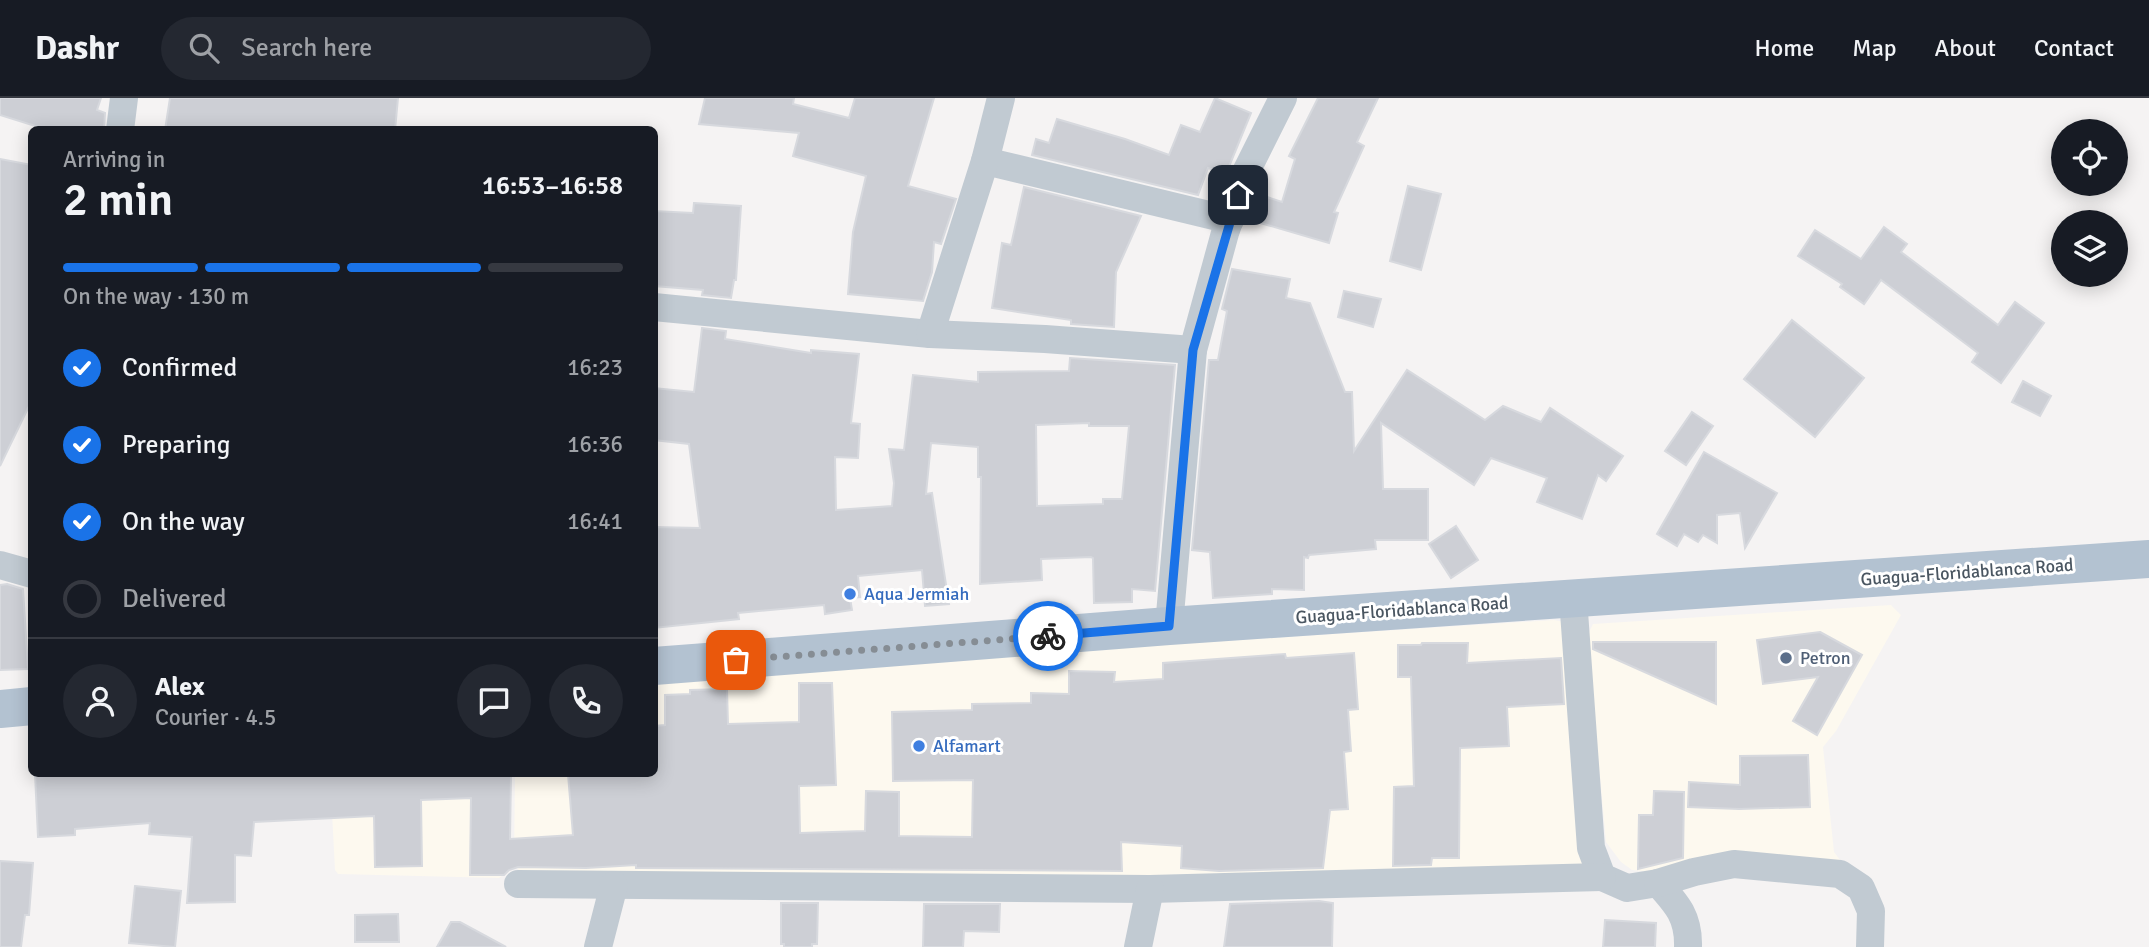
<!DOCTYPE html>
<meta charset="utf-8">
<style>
:root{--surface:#171b24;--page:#242831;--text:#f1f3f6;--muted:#9ea1a6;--line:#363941;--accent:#1a73e8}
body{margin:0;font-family:Signika,sans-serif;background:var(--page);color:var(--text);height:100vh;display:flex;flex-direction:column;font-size:26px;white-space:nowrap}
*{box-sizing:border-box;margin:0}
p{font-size:23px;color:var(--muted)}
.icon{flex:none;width:38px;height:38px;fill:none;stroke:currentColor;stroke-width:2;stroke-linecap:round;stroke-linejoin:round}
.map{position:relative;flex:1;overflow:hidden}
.sheet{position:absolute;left:28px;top:28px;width:630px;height:651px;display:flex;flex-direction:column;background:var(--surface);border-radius:10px;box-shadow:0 4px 18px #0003}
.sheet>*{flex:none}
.fabs{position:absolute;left:2051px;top:21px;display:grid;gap:14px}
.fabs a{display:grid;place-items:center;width:77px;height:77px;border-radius:50%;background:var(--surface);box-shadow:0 4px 18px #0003;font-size:35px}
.pin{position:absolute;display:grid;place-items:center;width:60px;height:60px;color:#fff;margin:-30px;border-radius:14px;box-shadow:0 4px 10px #0006}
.courier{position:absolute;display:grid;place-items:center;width:70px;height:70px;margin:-35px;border:5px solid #1a73e8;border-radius:50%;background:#fff;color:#222;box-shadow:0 2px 9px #0007}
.head em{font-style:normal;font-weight:600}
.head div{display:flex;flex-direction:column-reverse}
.head{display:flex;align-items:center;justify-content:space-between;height:119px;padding:0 35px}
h1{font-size:46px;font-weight:600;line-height:52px}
.bar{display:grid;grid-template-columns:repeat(4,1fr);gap:10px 7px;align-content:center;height:84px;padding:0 35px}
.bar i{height:9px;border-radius:5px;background:var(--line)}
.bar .selected{background:var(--accent)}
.bar p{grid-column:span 4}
.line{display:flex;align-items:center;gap:18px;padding:0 35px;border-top:2px solid var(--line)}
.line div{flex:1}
.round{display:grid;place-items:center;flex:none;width:74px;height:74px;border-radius:37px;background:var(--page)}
ol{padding:0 35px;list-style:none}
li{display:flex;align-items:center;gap:21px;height:77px}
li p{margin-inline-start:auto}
li .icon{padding:7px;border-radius:50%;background:var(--accent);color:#fff;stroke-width:4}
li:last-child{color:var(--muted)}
li i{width:38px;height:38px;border:4px solid var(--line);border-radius:50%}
header{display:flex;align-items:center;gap:42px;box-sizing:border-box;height:98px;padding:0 35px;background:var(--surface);border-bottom:2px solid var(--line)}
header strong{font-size:33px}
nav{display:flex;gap:38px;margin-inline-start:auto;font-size:24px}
.search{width:490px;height:63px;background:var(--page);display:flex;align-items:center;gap:18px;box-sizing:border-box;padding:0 24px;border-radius:38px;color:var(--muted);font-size:26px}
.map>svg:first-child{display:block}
</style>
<header>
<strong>Dashr</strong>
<div class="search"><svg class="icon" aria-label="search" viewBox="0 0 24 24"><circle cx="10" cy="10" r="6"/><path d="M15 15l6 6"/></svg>Search here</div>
<nav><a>Home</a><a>Map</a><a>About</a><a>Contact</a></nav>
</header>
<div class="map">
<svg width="2149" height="849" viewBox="0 0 2149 849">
<rect width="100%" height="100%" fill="#f5f3f3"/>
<!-- commercial -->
<g fill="#fdf9ef">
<path d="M 1891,507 L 1901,517 L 1836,633 L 1823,649 L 1834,754 L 1847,771 L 1650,774 L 1632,772 L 1621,764 L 1606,744 L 1587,538 L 1593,526 Z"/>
<path d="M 1554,522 L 1564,524 L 1582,766 L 1472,780 L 521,776 L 514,764 L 515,676 L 654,676 L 655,579 Z"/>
<path d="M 330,676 L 508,676 L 505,776 L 499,780 L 338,776 L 335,772 Z"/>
</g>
<!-- building -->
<g fill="#cdcfd5" stroke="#d7d9de" stroke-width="2" fill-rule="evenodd">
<path d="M 0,0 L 101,0 L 97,12 L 105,15 L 104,32 L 48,32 L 0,17 Z"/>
<path d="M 170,0 L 398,0 L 395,32 L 165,32 Z"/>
<path d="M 705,0 L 794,0 L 793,6 L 849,20 L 855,0 L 934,0 L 908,88 L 956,101 L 941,146 L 934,144 L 932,174 L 923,203 L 848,196 L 853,134 L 866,78 L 793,58 L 799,35 L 699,26 Z"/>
<path d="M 1215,0 L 1251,15 L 1226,76 L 1208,70 L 1198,97 L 1032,57 L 1036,41 L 1049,45 L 1057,21 L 1125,41 L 1169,57 L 1181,27 L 1200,34 Z"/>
<path d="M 1318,0 L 1378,0 L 1357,44 L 1364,48 L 1334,114 L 1338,115 L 1329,145 L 1250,122 L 1258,96 L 1282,104 L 1295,61 L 1289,58 Z"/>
<path d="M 0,61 L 32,67 L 32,302 L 0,368 Z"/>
<path d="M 1408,88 L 1441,96 L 1421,172 L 1390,163 Z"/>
<path d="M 1024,89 L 1141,118 L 1116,174 L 1114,229 L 1071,226 L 1071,222 L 992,210 L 1002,145 L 1011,147 Z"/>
<path d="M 694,105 L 741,108 L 736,182 L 734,182 L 731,200 L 702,197 L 703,192 L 654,188 L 654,113 L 693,115 Z"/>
<path d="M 1884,129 L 1907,146 L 1901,154 L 1998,227 L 2015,204 L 2044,225 L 2001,285 L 1972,264 L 1978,255 L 1881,182 L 1864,206 L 1840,189 L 1842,186 L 1798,158 L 1815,132 L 1861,161 Z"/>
<path d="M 1232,171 L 1290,181 L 1286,200 L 1310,205 L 1345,294 L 1352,294 L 1354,353 L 1407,272 L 1485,322 L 1503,308 L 1541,324 L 1550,310 L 1623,358 L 1606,383 L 1598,377 L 1582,421 L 1537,404 L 1547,380 L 1491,360 L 1474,387 L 1381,325 L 1383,391 L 1428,391 L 1428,442 L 1375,442 L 1376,451 L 1309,457 L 1308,460 L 1304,459 L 1304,492 L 1272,491 L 1272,496 L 1213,500 L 1210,454 L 1192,452 L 1209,262 L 1218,262 L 1227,213 L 1222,211 Z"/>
<path d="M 1344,193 L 1381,201 L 1373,229 L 1338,219 Z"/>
<path d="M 1792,222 L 1864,280 L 1815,339 L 1744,281 Z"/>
<path d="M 702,230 L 726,233 L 725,241 L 811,255 L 811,252 L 859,256 L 851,325 L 860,326 L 858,360 L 835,359 L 836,412 L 892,408 L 894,385 L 889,351 L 904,352 L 913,277 L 978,284 L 978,274 L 1069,273 L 1070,260 L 1175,267 L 1155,493 L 1132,491 L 1132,504 L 1094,505 L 1093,460 L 1091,459 L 1041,461 L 1042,482 L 980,486 L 981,379 L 978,379 L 978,349 L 931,345 L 926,396 L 932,395 L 949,506 L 925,508 L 922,472 L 858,478 L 860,499 L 850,500 L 852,512 L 825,516 L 824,507 L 738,515 L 739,521 L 654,530 L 654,429 L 700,430 L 689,346 L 654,342 L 654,290 L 694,294 ZM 1089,325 L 1089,328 L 1129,328 L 1122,401 L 1103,401 L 1103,406 L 1037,408 L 1036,327 Z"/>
<path d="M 2023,283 L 2051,298 L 2040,318 L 2012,304 Z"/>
<path d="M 1692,314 L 1713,328 L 1686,367 L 1665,353 Z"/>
<path d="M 1704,354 L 1777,395 L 1745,450 L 1740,415 L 1717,417 L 1717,445 L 1703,437 L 1698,444 L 1684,436 L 1677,448 L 1657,436 Z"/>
<path d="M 1456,428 L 1478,462 L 1451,480 L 1429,446 Z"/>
<path d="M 7,486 L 23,491 L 28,571 L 0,572 L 0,487 Z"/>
<path d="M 1820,534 L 1862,557 L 1817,637 L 1793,623 L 1818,579 L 1763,586 L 1757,542 Z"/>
<path d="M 1593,544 L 1716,544 L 1716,606 L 1593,551 Z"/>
<path d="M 1422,545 L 1468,545 L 1467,565 L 1561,560 L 1564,606 L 1507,609 L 1509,648 L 1460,650 L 1459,760 L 1432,760 L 1431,767 L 1393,768 L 1394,689 L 1414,688 L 1411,579 L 1398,579 L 1398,547 L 1421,547 Z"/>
<path d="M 1354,555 L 1358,611 L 1348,612 L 1351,653 L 1344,654 L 1348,711 L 1330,712 L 1323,770 L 1219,773 L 1181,770 L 1182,748 L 1121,744 L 1122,773 L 636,770 L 636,767 L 586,770 L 518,769 L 509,772 L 504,777 L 470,777 L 471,700 L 421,702 L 422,768 L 375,769 L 374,718 L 254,724 L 251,758 L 235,757 L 235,804 L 187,805 L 192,739 L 149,736 L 150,725 L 75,731 L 75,737 L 38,739 L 35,676 L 511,676 L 510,741 L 573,737 L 568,676 L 654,676 L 654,628 L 665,627 L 665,597 L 690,596 L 690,592 L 727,591 L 728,626 L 799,624 L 799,585 L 832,585 L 836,687 L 799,688 L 800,735 L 865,733 L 866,693 L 899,694 L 899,738 L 972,739 L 973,682 L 893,683 L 892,614 L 972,612 L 972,606 L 1031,605 L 1031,595 L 1069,596 L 1069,573 L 1115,574 L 1114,584 L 1163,581 L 1163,565 L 1285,556 L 1286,560 Z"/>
<path d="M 1808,657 L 1810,709 L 1739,711 L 1688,709 L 1689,684 L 1740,687 L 1740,658 Z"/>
<path d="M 1654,693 L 1684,694 L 1683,760 L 1638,771 L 1639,717 L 1653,717 Z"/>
<path d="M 0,763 L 33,765 L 29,817 L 25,817 L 21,849 L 0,849 Z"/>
<path d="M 135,788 L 181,793 L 175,849 L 129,845 Z"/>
<path d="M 1319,803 L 1333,805 L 1332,849 L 1224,849 L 1230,806 Z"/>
<path d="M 781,805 L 818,805 L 817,846 L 812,846 L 812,849 L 784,849 L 784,846 L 781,846 Z"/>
<path d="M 924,806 L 1000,806 L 999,834 L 964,833 L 963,849 L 923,849 Z"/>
<path d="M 398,816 L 399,844 L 355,844 L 355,817 Z"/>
<path d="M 1605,822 L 1656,825 L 1655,849 L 1603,849 Z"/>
<path d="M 451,824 L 460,824 L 506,849 L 437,849 Z"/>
</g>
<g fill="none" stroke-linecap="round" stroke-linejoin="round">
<!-- street -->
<g stroke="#c1cad2" stroke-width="28">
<path d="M 120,32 L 124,0"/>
<path d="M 985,63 L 1230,122"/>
<path d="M 654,209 L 930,236 L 1045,241 L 1193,252"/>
<path d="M 930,236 L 985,63 L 1001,0"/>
<path d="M 0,467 L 32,476"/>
<path d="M 1573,500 L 1591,750 L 1602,779 L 1627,790 L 1658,785 C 1677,806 1689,819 1688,849"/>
<path d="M 1169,528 L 1193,252 L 1225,135 L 1247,72 L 1283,0"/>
<path d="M 1658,785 L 1694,774 L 1734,766 L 1840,776 L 1861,790 L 1871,813 L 1870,849"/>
<path d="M 518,786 L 1150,791 L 1602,779"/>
<path d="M 598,849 L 614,787"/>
<path d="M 1138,849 L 1150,791"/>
</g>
<!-- primary -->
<g stroke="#b3c2d1" stroke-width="38">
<path d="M 654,568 L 1169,528 L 2149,461"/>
<path d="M 0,611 L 32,608"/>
</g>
</g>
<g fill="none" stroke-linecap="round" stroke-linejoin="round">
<!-- done -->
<path stroke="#868d94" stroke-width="7" stroke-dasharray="0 12.6" d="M 736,562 L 1048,538"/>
<!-- route -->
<path stroke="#1a73e8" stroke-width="9" d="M 1048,538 L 1169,528 L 1193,252 L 1238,97"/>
</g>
<!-- markers -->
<g fill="#3f7fe0" stroke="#fff" stroke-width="2.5">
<circle cx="850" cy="496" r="7"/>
<circle cx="919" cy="648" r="7"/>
</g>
<circle fill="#5c6f8a" stroke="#fff" stroke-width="2.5" cx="1786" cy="560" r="7"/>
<g text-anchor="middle" stroke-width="6" stroke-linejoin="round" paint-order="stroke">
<!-- street labels -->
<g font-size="18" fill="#4a5661" stroke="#fff">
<text transform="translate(1967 474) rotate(-4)" y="6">Guagua-Floridablanca Road</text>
<text transform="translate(1402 512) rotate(-4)" y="6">Guagua-Floridablanca Road</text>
</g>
<!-- shop labels -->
<g font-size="18" fill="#366cbe" stroke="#fff" text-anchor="start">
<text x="864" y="502">Aqua Jermiah</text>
<text x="933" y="654">Alfamart</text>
</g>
<!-- service labels -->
<g font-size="18" fill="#4e5e75" stroke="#fff" text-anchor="start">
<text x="1800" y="566">Petron</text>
</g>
</g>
</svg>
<div class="fabs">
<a><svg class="icon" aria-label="locate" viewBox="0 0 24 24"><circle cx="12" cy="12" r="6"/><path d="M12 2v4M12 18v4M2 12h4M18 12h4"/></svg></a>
<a><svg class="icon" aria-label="layers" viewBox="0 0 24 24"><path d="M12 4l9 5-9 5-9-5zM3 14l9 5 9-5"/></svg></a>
</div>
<div class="pin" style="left:736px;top:562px;background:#ea580c"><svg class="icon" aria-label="bag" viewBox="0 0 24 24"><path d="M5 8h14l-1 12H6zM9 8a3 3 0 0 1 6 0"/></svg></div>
<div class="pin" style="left:1238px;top:97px;background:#1f2937"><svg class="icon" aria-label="home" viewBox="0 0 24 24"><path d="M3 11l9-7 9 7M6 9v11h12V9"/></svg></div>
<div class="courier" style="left:1048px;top:538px"><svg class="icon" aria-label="bike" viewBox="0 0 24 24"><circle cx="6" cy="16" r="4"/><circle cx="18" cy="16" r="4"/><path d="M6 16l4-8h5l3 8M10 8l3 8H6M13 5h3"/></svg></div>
<section class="sheet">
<div class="head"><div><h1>2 min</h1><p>Arriving in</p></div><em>16:53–16:58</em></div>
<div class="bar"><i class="selected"></i><i class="selected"></i><i class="selected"></i><i></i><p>On the way · 130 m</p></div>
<ol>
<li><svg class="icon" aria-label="check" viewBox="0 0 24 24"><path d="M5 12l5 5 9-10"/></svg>Confirmed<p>16:23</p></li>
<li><svg class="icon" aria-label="check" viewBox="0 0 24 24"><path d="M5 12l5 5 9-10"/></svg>Preparing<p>16:36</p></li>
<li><svg class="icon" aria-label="check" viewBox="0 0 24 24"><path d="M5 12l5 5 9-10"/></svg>On the way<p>16:41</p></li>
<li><i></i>Delivered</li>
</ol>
<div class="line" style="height:126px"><a class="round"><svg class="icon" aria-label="person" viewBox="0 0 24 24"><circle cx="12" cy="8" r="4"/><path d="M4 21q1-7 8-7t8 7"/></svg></a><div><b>Alex</b><p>Courier · 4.5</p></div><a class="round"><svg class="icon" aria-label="chat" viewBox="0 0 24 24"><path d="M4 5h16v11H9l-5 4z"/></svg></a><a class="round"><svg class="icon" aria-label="phone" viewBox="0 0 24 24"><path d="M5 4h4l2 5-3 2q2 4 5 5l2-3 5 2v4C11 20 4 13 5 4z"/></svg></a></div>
</section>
</div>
